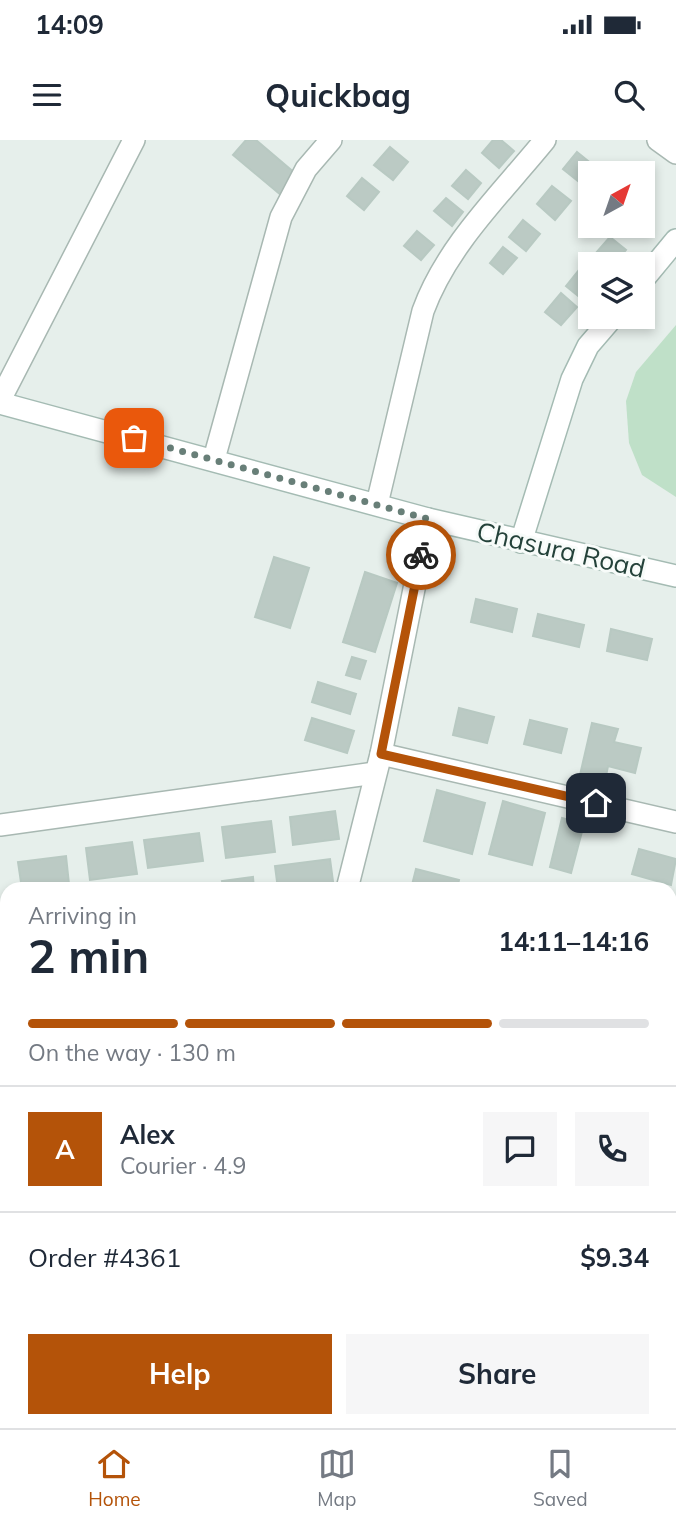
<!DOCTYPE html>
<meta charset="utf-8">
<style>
:root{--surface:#fff;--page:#f6f6f7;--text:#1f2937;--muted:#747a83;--line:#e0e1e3;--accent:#b45309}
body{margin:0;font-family:Mulish,sans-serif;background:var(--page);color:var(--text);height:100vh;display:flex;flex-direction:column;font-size:26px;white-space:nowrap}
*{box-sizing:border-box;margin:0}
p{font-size:23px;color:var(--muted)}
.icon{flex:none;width:38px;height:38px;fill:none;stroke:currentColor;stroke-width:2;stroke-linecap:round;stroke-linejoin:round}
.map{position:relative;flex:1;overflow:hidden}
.drawer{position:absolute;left:0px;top:742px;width:677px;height:546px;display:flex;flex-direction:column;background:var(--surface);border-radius:21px 21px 0 0;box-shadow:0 4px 10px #0003}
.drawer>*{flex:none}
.needle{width:46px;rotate:40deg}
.tools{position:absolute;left:578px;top:21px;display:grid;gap:14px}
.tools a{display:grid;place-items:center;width:77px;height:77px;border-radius:0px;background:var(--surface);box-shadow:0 4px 10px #0003;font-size:35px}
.pin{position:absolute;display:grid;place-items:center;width:60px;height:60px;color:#fff;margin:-30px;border-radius:14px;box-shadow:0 4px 10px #0006}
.courier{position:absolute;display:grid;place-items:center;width:70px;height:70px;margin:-35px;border:5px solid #b45309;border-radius:50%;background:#fff;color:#222;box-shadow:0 2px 9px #0007}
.overview em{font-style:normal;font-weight:700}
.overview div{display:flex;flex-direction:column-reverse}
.overview{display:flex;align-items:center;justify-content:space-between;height:119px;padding:0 28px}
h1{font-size:46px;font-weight:700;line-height:52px}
.bar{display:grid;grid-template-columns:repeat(4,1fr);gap:10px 7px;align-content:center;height:84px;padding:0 28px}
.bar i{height:9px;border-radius:5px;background:var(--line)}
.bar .active{background:var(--accent)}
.bar p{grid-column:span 4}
.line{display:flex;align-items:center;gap:18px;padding:0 28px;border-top:2px solid var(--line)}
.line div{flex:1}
.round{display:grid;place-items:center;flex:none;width:74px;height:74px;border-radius:0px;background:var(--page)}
.button{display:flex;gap:14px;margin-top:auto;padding:14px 28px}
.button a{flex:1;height:80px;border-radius:0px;background:var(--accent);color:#fff;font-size:28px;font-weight:700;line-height:80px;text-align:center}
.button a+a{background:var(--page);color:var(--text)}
.status{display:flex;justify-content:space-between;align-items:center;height:49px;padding:0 35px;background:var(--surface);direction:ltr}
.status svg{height:19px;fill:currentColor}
header{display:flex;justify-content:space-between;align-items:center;height:91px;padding:0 28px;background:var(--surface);font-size:32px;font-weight:700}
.menu{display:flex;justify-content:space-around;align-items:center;height:98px;border-top:2px solid var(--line);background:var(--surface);font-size:19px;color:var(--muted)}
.menu a{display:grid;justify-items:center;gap:4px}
.menu .active{color:var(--accent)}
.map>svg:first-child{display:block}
</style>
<div class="status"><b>14:09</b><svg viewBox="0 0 49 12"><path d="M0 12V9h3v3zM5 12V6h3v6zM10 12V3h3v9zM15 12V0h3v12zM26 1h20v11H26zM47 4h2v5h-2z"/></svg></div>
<header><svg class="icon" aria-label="menu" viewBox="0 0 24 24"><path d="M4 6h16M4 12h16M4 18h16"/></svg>Quickbag<svg class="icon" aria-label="search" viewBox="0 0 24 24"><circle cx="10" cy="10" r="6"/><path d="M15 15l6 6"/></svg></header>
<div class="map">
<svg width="676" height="1288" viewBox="0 0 676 1288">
<rect width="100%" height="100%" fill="#e6efeb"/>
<!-- built -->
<path fill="#d4dfda" d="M 0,1134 L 7,1143 L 7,1281 L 96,1281 L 100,1288 L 0,1288 Z"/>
<!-- green -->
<path fill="#bfe0c8" d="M 676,185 L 676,357 L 642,335 L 629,303 L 626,261 L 636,232 Z"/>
<!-- building -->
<g fill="#bbcac4" stroke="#b8c9c2" stroke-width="2">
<path d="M 246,0 L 256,0 L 297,35 L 281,55 L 233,15 Z"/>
<path d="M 493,0 L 501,0 L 514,11 L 499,28 L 482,13 Z"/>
<path d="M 390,7 L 408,22 L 393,40 L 374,25 Z"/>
<path d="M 577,12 L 598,29 L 590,33 L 584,46 L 563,29 Z"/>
<path d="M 466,30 L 481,43 L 468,59 L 452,46 Z"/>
<path d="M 362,38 L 379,52 L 364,70 L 347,56 Z"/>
<path d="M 552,46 L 571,61 L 555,80 L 537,64 Z"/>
<path d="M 446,58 L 463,72 L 452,86 L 434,71 Z"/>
<path d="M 523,80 L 540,94 L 526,111 L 509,97 Z"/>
<path d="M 417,91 L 434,105 L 421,120 L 404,106 Z"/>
<path d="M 610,97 L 626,110 L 614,124 L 609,124 L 596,113 Z"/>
<path d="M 503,107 L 517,118 L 503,134 L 490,123 Z"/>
<path d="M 579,130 L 590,139 L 590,150 L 582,159 L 566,146 Z"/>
<path d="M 561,153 L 577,167 L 561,185 L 545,172 Z"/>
<path d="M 274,417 L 309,428 L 290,488 L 255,477 Z"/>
<path d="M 365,432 L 397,443 L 375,512 L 343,502 Z"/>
<path d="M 476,459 L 517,469 L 512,492 L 471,482 Z"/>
<path d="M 538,474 L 584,485 L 579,507 L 533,496 Z"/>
<path d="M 611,489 L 652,499 L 647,520 L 607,511 Z"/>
<path d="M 352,517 L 366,521 L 360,539 L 346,535 Z"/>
<path d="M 318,542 L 356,554 L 350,574 L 312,562 Z"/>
<path d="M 459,568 L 494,577 L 487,603 L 453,595 Z"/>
<path d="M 312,578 L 354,591 L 347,613 L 305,600 Z"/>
<path d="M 530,580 L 567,589 L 561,613 L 524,604 Z"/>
<path d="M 592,583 L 618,589 L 614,602 L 641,608 L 635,633 L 608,626 L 605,641 L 580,635 Z"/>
<path d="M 437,650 L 485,663 L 472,714 L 424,701 Z"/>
<path d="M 503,661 L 545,673 L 532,725 L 489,714 Z"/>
<path d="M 335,671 L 339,699 L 293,705 L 290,677 Z"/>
<path d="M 562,678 L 584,684 L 571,733 L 550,727 Z"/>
<path d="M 271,681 L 275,712 L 226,718 L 222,687 Z"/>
<path d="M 199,693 L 203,721 L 148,728 L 144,700 Z"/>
<path d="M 132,702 L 137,734 L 90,740 L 86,708 Z"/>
<path d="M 639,709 L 676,719 L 671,745 L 632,734 Z"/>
<path d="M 66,716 L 69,744 L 22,749 L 18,722 Z"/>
<path d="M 330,719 L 334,749 L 278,749 L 275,726 Z"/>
<path d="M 416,729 L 459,740 L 457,749 L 411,749 Z"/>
<path d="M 253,737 L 254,749 L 224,749 L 222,741 Z"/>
<path d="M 6,865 L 7,926 L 0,927 L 0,866 Z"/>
<path d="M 670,874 L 676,876 L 676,904 L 671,923 Z"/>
<path d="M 518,1281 L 548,1281 L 544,1288 L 521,1288 L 516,1286 Z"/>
</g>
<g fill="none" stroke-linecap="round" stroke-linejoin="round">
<defs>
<g id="street">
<path d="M 658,0 L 676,13"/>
<path d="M 0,260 L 134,0"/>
<path d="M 214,319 L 281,77 L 306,29 L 331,0"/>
<path d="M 377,364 L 423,171 C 447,105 502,53 545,0"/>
<path d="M 381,614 L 676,682"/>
<path d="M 0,685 L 375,633"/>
<path d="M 347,749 L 381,614 L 428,379"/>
<path d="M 0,847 L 7,846"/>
<path d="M 670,849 L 676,850"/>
<path d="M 670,1017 L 676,1018"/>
<path d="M 670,1232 L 676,1220"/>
<path d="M 461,1288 L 465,1281"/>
<path d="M 644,1288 L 647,1281"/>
</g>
<g id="secondary">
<path d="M 642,141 L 676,100"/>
<path d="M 0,263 L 428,379 L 676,436"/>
<path d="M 521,402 L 572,239 L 588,206 L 613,177"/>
</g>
</defs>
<!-- street casing -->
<use href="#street" stroke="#a8b8b2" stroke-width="24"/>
<!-- secondary casing -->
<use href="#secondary" stroke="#a4bbb3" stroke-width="24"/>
<!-- street -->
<use href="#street" stroke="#fff" stroke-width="21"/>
<!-- secondary -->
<use href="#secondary" stroke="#fff" stroke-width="21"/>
</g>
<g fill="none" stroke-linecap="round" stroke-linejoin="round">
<!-- done -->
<path stroke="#687f78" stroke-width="7" stroke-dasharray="0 12.6" d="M 134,298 L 428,379 L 421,415"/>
<!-- route -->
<path stroke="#b45309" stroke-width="9" d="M 421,415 L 381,614 L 596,663"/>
</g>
<g text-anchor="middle" stroke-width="6" stroke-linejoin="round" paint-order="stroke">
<!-- street labels -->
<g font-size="26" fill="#24423a" stroke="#f7fbf9">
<text transform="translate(561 410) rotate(13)" y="9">Chasura Road</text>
</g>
</g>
</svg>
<div class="tools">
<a><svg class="needle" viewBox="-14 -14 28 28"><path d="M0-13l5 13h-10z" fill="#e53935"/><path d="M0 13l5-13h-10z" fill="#747a83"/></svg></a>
<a><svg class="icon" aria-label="layers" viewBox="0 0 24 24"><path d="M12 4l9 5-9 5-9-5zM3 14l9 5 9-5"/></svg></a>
</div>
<div class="pin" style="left:134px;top:298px;background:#ea580c"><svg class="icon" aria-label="bag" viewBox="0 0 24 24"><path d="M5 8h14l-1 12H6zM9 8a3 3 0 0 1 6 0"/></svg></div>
<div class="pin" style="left:596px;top:663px;background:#1f2937"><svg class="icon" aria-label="home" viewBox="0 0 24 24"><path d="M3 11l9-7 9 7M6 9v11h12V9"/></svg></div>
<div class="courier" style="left:421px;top:415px"><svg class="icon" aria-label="bike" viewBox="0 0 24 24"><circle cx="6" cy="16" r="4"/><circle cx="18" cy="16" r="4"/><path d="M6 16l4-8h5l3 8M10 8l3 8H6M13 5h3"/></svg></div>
<section class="drawer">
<div class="overview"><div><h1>2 min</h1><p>Arriving in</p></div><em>14:11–14:16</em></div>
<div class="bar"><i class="active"></i><i class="active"></i><i class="active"></i><i></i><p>On the way · 130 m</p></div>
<div class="line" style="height:126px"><b class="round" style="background:var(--accent);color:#fff">A</b><div><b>Alex</b><p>Courier · 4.9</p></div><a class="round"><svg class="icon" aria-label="chat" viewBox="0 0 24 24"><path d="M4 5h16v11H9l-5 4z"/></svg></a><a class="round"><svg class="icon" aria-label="phone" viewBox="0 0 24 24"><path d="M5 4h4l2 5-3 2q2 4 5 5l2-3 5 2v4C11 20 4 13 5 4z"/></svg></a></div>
<div class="line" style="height:91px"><div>Order #4361</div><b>$9.34</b></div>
<div class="button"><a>Help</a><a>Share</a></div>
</section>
</div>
<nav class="menu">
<a class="active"><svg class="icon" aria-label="home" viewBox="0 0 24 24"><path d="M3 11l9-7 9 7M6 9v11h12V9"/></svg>Home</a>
<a><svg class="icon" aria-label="map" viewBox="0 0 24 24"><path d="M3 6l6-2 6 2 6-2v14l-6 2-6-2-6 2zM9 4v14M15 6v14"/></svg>Map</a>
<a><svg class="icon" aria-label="saved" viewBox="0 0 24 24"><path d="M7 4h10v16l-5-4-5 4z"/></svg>Saved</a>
</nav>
